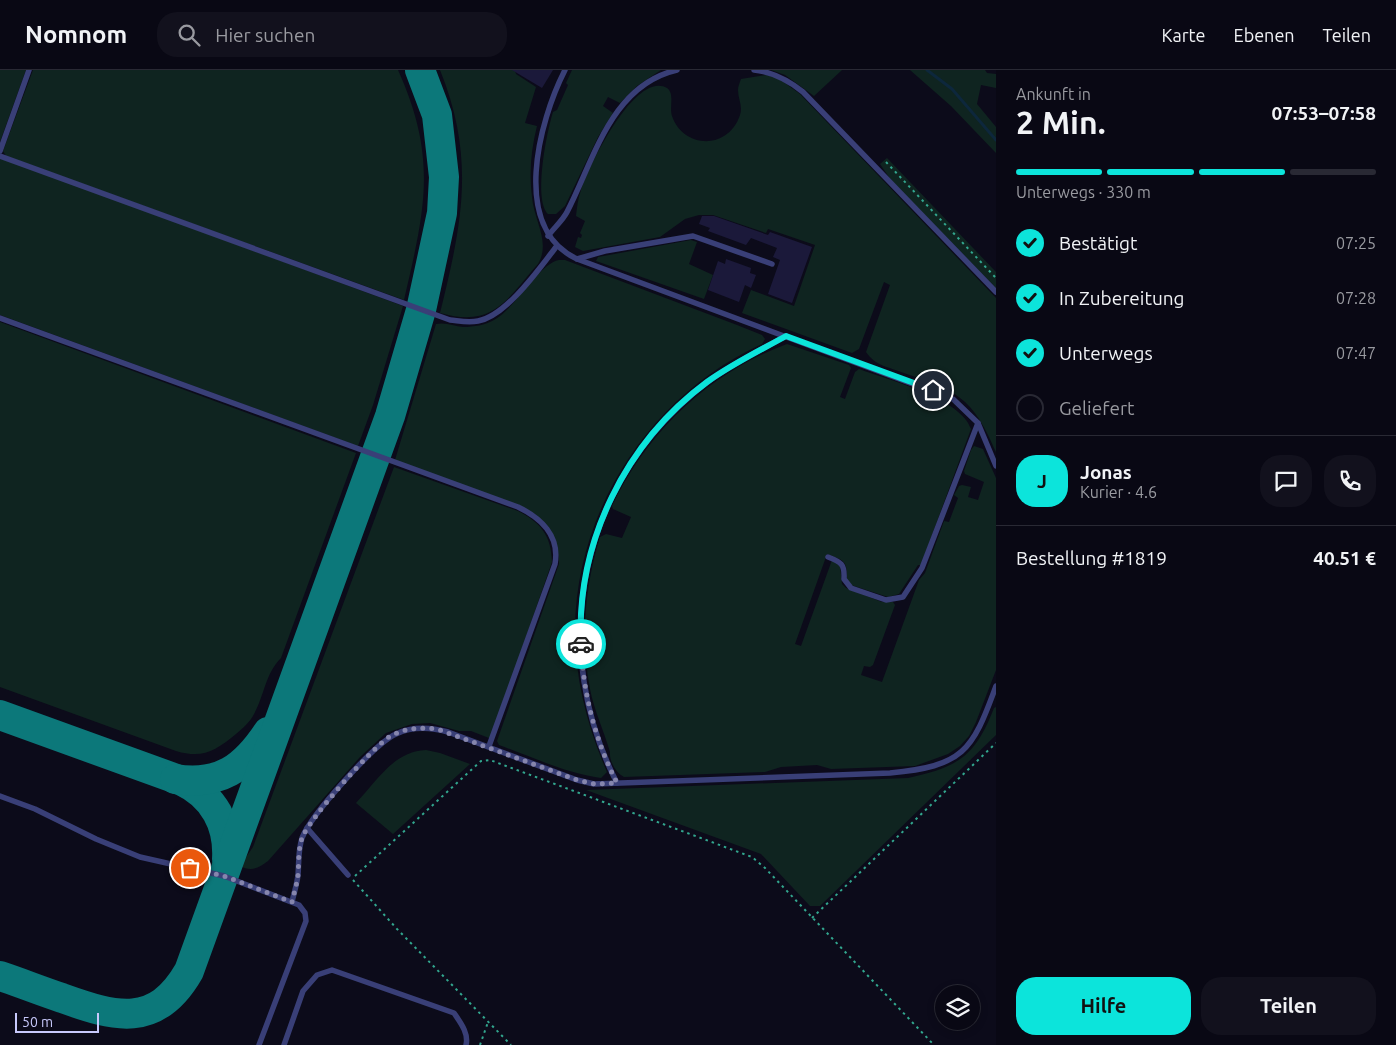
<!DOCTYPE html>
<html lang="de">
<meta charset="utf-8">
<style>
:root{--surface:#090814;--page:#12111d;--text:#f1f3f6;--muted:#999aa0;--line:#292934;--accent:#0ce4db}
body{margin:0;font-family:Ubuntu,sans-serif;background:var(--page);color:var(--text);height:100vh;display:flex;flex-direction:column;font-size:19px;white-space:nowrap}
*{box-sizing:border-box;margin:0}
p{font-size:16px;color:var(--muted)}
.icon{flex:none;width:28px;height:28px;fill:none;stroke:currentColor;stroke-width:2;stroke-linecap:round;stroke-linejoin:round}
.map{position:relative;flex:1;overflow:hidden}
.drawer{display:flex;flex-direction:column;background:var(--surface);width:400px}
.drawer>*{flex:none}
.buttons{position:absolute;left:935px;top:915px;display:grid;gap:10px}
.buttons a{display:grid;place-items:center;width:45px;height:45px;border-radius:50%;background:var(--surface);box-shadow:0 2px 8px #0003,0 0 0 1px var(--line);font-size:25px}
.scale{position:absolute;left:15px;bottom:12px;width:84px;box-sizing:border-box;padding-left:5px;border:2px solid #c8c9fc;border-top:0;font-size:14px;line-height:18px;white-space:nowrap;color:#c8c9fc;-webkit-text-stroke:4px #0c0b1a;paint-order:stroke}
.pin{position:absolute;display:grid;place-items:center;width:42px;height:42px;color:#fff;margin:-21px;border:2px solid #fff;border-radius:50%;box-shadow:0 1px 5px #0007}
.courier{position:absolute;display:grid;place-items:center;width:50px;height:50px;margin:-25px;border:4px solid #0ce4db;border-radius:50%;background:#fff;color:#222;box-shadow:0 1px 6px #0007}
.summary em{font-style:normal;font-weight:600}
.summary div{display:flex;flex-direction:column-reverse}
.summary{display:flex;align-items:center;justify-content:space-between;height:85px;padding:0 20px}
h1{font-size:32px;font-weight:600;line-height:38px}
.bar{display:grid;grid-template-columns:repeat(4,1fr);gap:8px 5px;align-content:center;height:60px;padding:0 20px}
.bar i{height:6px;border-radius:4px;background:var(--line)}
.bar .current{background:var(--accent)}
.bar p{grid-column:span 4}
.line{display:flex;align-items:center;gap:12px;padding:0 20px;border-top:1px solid var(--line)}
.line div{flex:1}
.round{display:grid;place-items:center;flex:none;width:52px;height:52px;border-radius:20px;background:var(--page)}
ol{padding:0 20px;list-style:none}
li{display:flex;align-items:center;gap:15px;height:55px}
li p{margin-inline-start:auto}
li .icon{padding:5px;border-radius:50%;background:var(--accent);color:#111;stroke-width:4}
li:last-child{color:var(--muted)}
li i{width:28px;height:28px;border:2px solid var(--line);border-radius:50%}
.primary-button{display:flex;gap:10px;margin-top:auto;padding:10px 20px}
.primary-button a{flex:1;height:58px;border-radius:20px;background:var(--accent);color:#111;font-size:20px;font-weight:600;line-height:58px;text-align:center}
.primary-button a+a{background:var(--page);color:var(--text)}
header{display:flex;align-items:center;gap:30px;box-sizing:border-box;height:70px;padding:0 25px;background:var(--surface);border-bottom:1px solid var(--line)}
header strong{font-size:24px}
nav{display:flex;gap:28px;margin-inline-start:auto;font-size:18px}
.search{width:350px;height:45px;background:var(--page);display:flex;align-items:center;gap:12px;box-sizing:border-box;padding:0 18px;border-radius:20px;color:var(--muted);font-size:19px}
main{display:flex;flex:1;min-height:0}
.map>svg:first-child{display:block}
</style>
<header>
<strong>Nomnom</strong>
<div class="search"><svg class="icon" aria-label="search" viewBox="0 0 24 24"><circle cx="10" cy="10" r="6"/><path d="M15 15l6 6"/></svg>Hier suchen</div>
<nav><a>Karte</a><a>Ebenen</a><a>Teilen</a></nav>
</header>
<main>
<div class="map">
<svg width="996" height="975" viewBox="0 0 996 975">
<rect width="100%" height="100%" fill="#0c0b1a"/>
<!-- green -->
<g fill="#0f2420">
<path d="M 0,0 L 26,0 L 0,72 Z"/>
<path d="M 33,0 L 398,0 C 438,89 425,139 404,230 L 6,86 L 3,81 Z"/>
<path d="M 440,0 L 515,0 L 516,4 L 536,17 L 525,53 L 537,56 C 531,80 529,102 532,127 C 534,151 551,172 538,194 C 506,230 494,258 440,243 C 462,154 476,89 440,0 Z"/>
<path d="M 572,0 L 661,0 L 637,16 L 620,33 L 608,27 L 603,36 L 613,43 L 598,67 L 565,136 L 556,144 L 548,144 C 533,129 547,61 553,42 L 557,40 L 568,15 L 566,13 Z"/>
<path d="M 771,0 L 842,0 L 814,26 L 785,5 Z"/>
<path d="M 910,0 L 985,0 L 987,3 L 996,4 L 996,18 L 981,15 L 977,34 L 996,57 L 996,83 L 951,36 Z"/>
<path d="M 766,5 L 778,8 L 800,24 L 996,228 L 996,382 C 972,326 957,321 901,302 C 886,296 876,296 866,282 L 890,215 L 884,212 L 859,279 L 852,283 L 742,243 L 751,220 L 794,236 L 815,175 L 768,159 L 766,163 L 713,145 L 699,145 L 685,149 L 660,167 L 583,181 L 575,177 L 578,167 L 581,168 L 582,165 L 580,163 L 585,151 L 576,146 C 577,137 578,128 581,120 C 588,98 635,0 667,18 C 675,24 669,37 672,46 C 679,68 705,78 724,66 C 732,61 737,54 740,45 C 743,36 738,29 738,20 C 738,16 740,12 741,9 Z"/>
<path d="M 0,87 L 403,236 L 373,335 L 358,376 L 0,245 Z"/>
<path d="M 887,88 L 996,202 L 996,218 L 891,110 L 880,94 Z"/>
<path d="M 691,170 L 697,172 L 689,194 L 713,205 L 704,229 L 596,191 L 598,187 Z"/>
<path d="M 559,190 L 565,190 L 737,255 L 762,265 L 765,269 L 762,274 C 652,324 576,438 575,559 C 575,609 587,656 607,702 L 601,708 C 565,703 532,687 499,675 L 497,671 L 559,494 C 559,473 551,458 535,444 L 395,390 L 436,254 C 446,252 454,256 463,257 C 474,257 485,255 494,250 C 516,238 538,194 559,190 Z"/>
<path d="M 0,252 L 356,383 L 281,588 C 265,604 265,624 254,644 C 250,652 243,658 236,664 C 215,681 203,689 176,681 L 0,617 Z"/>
<path d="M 787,274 L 849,295 L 851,298 L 840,327 L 845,329 L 855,302 L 859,299 C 888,310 961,328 971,359 L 921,495 L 918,495 L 899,524 L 888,527 L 851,515 L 847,511 C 847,491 846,491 827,484 L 795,574 L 801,576 L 832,490 L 840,495 L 842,514 L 846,518 L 882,532 L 893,532 L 895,535 L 873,595 L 870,597 L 864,596 L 861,605 L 882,612 L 919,510 L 925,503 L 944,451 L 949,452 L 958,428 L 954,425 L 959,416 L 962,415 L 971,417 L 968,427 L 978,430 L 984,412 L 965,404 L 964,401 L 971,380 L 974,376 L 983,379 L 996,408 L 996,600 L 976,652 L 969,666 L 960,676 L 948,684 L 915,696 L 831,699 L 817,695 L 781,697 L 765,702 L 624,707 C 616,703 609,691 610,682 C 604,661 594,640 590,619 C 580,568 585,516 600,467 L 606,464 L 622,468 L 631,447 L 613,439 L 612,436 C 648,361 709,303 787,274 Z"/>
<path d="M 394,397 L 518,441 C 541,453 551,465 552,492 L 492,665 L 489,668 L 471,661 L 459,661 L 430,653 L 412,654 L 386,663 L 360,687 L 268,791 C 259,798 251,802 240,796 L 253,777 Z"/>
<path d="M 996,637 L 996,665 L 820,836 L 810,836 L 761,784 L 586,720 L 908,708 C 958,697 975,687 994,638 Z"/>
<path d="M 426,680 L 440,683 L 470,694 L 393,764 L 356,733 C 377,711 394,681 426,680 Z"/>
</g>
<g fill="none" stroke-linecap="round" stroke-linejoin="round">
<!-- stream -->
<path stroke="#0d273c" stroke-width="3" d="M 927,0 L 952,19 L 996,70"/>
<!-- taxiway -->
<g stroke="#0c787a" stroke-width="30">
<path d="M 0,645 L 182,711 C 214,726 229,755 227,789"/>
<path d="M 175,709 C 220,716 244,698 268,662"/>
<path d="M 0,906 C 21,913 41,921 62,928 C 115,947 156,959 189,901 L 390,346 L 421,240 L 442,143 L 444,107 L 437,45 L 420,0"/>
</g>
</g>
<!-- building -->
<g fill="#1b193a">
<path d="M 512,0 L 553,0 L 542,18 Z"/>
<path d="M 702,146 L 714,146 L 768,165 L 770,162 L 812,177 L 792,233 L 768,224 L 780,190 L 773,187 L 777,178 L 751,168 L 746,175 L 708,161 L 710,158 L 699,154 Z"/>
<path d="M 726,189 L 751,198 L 750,203 L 756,205 L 751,218 L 745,215 L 739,232 L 708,220 L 718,191 L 725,194 Z"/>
</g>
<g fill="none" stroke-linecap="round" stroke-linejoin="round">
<!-- path -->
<g stroke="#32a68e" stroke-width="2" stroke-dasharray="2.5 4" stroke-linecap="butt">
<path d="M 886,92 L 996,208"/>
<path d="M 355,806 L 481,691 L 490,690 L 752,787 L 765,798 L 934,975"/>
<path d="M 353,810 L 397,859 L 511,975"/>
<path d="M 812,848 L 996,673"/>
<path d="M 480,975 L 488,952"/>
</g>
<!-- lane -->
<g stroke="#393f77" stroke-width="5.5">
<path d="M 565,0 C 539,51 510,158 577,189 L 953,329 L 978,353 L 996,396"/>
<path d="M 754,0 C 773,2 788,10 803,22 L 996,222"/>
<path d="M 0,81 L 29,0"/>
<path d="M 0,86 L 450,250 C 460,251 468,253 478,251 C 506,246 539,199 556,177"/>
<path d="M 548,166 C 554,158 563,150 567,142 C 594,90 611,15 677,0"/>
<path d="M 577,189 L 605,181 L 693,166 L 772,194"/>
<path d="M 0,248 L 518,437 C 541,448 560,466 555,494 L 489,676"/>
<path d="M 828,487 C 841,492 845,494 844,509 L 851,518 L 886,530 L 903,527 L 922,498 L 978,353"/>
<path d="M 617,713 C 550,583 576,427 687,329 C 716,302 751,285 786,266"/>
<path d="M 0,726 L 35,739 L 96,769 L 140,787 L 224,806 L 299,835 L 305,843 L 306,851 L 259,975"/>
<path d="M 307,758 L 348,805"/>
<path d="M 292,832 C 294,823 297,814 298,805 C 299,793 298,780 302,768 C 311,745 374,674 396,664 C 413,656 430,657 448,662 L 577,710 L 594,714 L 890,703 C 963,696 972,682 996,616"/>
<path d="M 284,975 L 303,921 L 317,905 L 332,900 L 454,943 C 460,952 469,963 466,975"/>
</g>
</g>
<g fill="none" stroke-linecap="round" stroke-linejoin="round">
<!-- done -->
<path stroke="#8686ad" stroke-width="5" stroke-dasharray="0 9" d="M 190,798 L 224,806 L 292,832 C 294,823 297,814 298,805 C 299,793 298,780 302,768 C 309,749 372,678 389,667 C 404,658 420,657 437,659 L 577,710 L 594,714 L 617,713 C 595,670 583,623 581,574"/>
<!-- route -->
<path stroke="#0ce4db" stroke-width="6" d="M 581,574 C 576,472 626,372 707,312 C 732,294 759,281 786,266 L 933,320"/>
</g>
</svg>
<div class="buttons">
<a><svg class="icon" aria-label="layers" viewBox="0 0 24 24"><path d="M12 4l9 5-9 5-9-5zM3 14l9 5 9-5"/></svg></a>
</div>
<div class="scale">50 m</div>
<div class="pin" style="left:190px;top:798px;background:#ea580c"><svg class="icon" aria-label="bag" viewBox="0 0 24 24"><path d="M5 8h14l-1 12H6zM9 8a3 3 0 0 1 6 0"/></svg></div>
<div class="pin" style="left:933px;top:320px;background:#1f2937"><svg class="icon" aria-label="home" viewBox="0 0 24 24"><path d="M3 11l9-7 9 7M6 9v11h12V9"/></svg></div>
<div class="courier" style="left:581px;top:574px"><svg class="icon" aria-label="car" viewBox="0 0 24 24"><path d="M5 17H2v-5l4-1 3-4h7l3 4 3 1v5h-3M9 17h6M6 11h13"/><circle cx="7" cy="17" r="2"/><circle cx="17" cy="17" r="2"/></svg></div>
</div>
<section class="drawer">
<div class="summary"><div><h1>2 Min.</h1><p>Ankunft in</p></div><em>07:53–07:58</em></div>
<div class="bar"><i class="current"></i><i class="current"></i><i class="current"></i><i></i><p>Unterwegs · 330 m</p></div>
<ol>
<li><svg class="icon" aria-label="check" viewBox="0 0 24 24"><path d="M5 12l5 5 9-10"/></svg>Bestätigt<p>07:25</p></li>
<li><svg class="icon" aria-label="check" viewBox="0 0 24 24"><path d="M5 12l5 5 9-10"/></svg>In Zubereitung<p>07:28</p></li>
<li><svg class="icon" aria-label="check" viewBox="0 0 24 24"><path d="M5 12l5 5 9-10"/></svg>Unterwegs<p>07:47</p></li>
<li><i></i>Geliefert</li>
</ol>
<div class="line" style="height:90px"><b class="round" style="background:var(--accent);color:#111">J</b><div><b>Jonas</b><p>Kurier · 4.6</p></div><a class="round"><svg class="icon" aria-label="chat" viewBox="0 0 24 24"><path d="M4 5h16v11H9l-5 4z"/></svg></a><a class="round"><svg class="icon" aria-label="phone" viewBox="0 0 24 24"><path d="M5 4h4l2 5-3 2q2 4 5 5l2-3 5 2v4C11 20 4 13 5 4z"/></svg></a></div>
<div class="line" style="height:65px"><div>Bestellung #1819</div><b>40.51 €</b></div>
<div class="primary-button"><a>Hilfe</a><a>Teilen</a></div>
</section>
</main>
